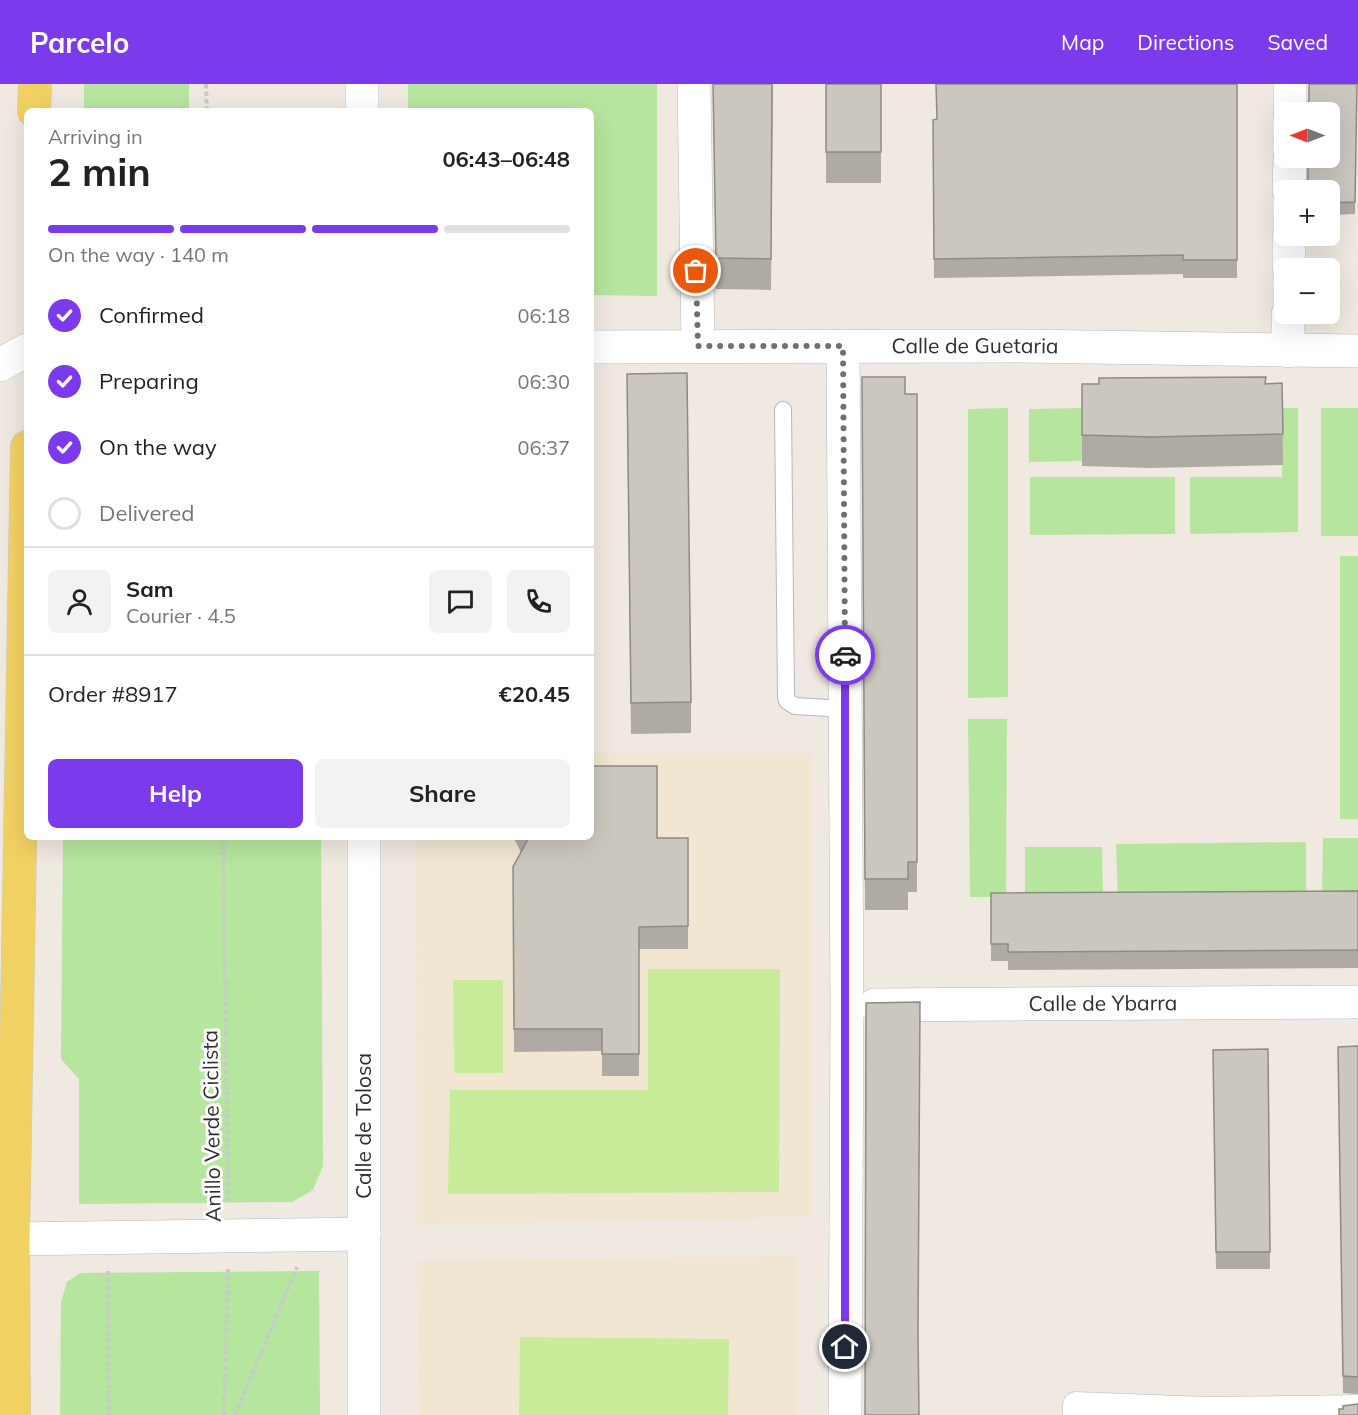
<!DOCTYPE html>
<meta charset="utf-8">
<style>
:root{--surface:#fff;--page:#f2f2f2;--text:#222;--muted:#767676;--line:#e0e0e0;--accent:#7c3aed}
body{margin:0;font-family:Mulish,sans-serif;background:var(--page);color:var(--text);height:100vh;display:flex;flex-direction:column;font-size:22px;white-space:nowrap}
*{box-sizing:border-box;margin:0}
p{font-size:20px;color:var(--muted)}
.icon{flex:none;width:33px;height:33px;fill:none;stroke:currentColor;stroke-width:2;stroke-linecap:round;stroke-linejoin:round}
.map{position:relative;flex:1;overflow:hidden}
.panel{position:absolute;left:24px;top:24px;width:570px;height:732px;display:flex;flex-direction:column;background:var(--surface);border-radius:9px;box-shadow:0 6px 24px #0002}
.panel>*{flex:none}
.needle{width:39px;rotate:270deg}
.fabs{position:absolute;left:1274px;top:18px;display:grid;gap:12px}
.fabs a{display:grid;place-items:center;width:66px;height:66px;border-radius:9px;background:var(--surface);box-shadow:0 6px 24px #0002;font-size:30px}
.pin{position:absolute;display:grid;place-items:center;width:51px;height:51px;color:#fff;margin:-26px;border:3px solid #fff;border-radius:50%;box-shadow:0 2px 6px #0007}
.courier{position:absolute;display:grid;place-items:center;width:60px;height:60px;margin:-30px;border:4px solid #7c3aed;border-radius:50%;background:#fff;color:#222;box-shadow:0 2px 8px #0007}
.overview em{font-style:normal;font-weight:700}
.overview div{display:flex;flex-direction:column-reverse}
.overview{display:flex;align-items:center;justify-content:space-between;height:102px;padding:0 24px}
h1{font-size:39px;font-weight:700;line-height:45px}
.bar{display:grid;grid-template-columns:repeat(4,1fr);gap:9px 6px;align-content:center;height:72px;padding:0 24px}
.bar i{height:8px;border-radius:4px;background:var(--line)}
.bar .active{background:var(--accent)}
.bar p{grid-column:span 4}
.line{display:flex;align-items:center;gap:15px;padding:0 24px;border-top:2px solid var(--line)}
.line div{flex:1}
.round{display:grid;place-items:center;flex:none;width:63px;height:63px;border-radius:9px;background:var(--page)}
ol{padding:0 24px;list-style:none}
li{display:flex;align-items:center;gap:18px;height:66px}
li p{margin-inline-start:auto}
li .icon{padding:6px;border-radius:50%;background:var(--accent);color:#fff;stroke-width:4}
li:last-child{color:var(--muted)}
li i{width:33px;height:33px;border:3px solid var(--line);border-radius:50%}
.cta{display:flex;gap:12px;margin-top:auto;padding:12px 24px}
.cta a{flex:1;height:69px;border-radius:9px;background:var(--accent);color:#fff;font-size:24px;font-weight:700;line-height:69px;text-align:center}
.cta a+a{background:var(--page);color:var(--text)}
header{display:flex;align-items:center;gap:36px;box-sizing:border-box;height:84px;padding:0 30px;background:var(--accent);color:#fff}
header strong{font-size:28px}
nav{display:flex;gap:33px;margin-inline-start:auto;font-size:21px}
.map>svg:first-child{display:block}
</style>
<header>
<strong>Parcelo</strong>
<nav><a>Map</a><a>Directions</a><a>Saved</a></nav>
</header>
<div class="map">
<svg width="1358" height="1331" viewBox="0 0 1358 1331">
<rect width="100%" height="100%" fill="#efe9e1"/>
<!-- education -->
<g fill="#f0e6d1">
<path d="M 591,669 L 811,669 L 811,1133 L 417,1140 L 416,753 L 591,753 Z"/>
<path d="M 798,1172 L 798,1331 L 419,1331 L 417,1178 Z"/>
</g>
<!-- green -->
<g fill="#b6e59e">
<rect x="84" y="0" width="105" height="27"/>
<path d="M 408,0 L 657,0 L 657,212 L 591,211 L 591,27 L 408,27 Z"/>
<path d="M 1008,324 L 1008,613 L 968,614 L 968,325 Z"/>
<path d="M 1082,324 L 1082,377 L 1029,378 L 1029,325 Z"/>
<path d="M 1282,324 L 1298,324 L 1298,448 L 1190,450 L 1190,393 L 1282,393 Z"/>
<rect x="1321" y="324" width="37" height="128"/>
<path d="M 1030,393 L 1175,393 L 1175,450 L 1030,451 Z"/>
<rect x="1340" y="472" width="18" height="263"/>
<path d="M 968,635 L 1007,635 L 1006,813 L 970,813 Z"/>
<path d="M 63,753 L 321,753 L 323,1082 L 313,1106 L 292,1118 L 79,1120 L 79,995 L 61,975 Z"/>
<path d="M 1323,754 L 1358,754 L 1358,812 L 1322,812 Z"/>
<path d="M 1306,758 L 1306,813 L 1118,813 L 1116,760 Z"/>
<path d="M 1025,763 L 1102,763 L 1103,812 L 1025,813 Z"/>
<path d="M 319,1187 L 320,1331 L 60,1331 L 61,1218 L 67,1198 L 80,1189 Z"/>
</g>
<!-- pitch -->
<g fill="#c9ec9a">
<path d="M 648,885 L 780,885 L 779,1108 L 448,1110 L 450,1006 L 648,1006 Z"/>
<path d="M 453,896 L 503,896 L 503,989 L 454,989 Z"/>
<path d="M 520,1253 L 729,1255 L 728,1331 L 519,1331 Z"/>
</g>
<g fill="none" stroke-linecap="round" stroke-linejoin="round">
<defs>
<path id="service" d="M 783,326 L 786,612 L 787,617 L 795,622 L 845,625"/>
<path id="pedestrian" d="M 1076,1331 L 1076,1321 L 1206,1326 L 1358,1324"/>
<g id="minor">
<path d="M 362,0 L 362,27"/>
<path d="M 694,0 L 698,262"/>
<path d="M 1290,28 L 1290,0"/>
<path d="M 1289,106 L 1290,74"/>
<path d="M 1289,184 L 1289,152"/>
<path d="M 843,262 L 847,922 L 845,1331"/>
<path id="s1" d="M 591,263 L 1022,262 L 1358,267"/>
<path d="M 1288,267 L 1288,230"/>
<path d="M 0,281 L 27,266"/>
<path d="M 364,753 L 364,1331"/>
<path id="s2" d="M 875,921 L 1358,918"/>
<path d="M 13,1155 L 364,1150"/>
</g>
<g id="primary">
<path d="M 34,27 L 35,0"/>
<path d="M 14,1331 L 13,1155 L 27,363"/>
</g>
</defs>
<!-- service casing -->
<use href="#service" stroke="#b4b7c1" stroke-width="18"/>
<!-- pedestrian casing -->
<use href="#pedestrian" stroke="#b4b7c1" stroke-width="27"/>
<!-- minor casing -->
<use href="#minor" stroke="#b4b7c1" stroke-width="34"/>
<!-- primary casing -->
<use href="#primary" stroke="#c9c9c9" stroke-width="34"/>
<!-- path -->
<g stroke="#c9c9c9" stroke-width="4" stroke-dasharray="4.5 3" stroke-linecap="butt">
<path d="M 206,0 L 207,27"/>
<path d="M 223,753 L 228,1117"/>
<path d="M 108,1187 L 109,1331"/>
<path d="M 224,1331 L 228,1185"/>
<path d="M 235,1331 L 297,1183"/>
</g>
<!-- service -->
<use href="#service" stroke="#fff" stroke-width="16"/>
<!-- pedestrian -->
<use href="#pedestrian" stroke="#fff" stroke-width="26"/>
<!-- minor -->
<use href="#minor" stroke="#fff" stroke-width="33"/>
<!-- primary -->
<use href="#primary" stroke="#f2d163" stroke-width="33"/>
</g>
<!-- wall -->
<g fill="#afaba4">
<path d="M 713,0 L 773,0 L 771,206 L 716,205 Z"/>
<rect x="826" y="0" width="55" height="99"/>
<path d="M 1237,0 L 1237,194 L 1183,194 L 1183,190 L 934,194 L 933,36 Z"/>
<path d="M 1357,0 L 1355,130 L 1329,131 L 1329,74 Z"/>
<path d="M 862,293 L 905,310 L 917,310 L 917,808 L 908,808 L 908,826 L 865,826 Z"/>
<path d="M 1282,299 L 1283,381 L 1151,384 L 1082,382 L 1082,300 Z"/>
<path d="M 627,321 L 691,618 L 691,649 L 631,650 Z"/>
<path d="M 513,753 L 591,753 L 657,754 L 688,754 L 688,865 L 639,865 L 639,992 L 602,992 L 602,967 L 514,968 L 513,783 L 521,768 Z"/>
<path d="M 1358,807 L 1358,884 L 1008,886 L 1008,877 L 991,877 L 991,809 Z"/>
<path d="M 1358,962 L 1358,1310 L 1343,1309 L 1338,963 Z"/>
<path d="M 1268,965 L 1270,1185 L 1216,1185 L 1213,966 Z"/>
</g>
<!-- building -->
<g fill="#cbc7bf" stroke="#8e8b86" stroke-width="1.5">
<path d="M 713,0 L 772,0 L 771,175 L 716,174 Z"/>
<rect x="826" y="0" width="55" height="68"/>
<path d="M 936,0 L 1237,0 L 1237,176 L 1183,176 L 1183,171 L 934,175 L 933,36 L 937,35 Z"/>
<path d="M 1309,0 L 1357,0 L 1355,118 L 1329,119 L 1329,106 L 1301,106 L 1308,95 L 1308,74 L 1329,74 L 1329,28 L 1303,28 L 1306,25 L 1309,16 Z"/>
<path d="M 687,289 L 691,618 L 631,619 L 627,290 Z"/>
<path d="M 862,293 L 905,293 L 905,310 L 917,310 L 917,778 L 908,778 L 908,795 L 865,795 Z"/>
<path d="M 1266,293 L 1265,300 L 1282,299 L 1283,350 L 1151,353 L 1082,351 L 1082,300 L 1099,300 L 1099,294 Z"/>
<path d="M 591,682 L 657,682 L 657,754 L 688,754 L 688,842 L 639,843 L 639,970 L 602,970 L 602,945 L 514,945 L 513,783 L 527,757 L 525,753 L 591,753 Z"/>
<path d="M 1358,807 L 1358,866 L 1008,868 L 1008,860 L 991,860 L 991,809 Z"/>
<path d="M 920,918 L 918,1249 L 919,1331 L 865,1331 L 866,919 Z"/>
<path d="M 1358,962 L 1358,1293 L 1343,1292 L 1338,963 Z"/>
<path d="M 1268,965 L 1270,1168 L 1216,1168 L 1213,966 Z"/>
<path d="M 1358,1320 L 1358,1331 L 1339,1331 L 1339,1325 L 1343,1325 L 1343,1322 Z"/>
</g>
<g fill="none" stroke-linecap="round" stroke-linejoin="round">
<!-- done -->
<path stroke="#726f6d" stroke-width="6" stroke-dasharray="0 10.8" d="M 696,187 L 698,262 L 843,262 L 845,571"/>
<!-- route -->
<path stroke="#7c3aed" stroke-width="8" d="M 845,571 L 845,1263"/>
</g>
<g text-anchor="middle" stroke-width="6" stroke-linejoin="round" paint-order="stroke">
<!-- street labels -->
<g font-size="21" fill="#2e2e2e" stroke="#fff">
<text dy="7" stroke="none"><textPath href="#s1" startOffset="384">Calle de Guetaria</textPath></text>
<text dy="7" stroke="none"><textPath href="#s2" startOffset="228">Calle de Ybarra</textPath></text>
<text transform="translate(212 1042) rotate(-91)" y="7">Anillo Verde Ciclista</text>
<text transform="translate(364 1042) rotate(-90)" y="7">Calle de Tolosa</text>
</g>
</g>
</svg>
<div class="fabs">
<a><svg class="needle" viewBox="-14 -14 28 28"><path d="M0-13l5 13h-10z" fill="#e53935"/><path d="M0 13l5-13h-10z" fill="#767676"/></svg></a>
<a>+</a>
<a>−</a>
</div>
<div class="pin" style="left:696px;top:187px;background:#ea580c"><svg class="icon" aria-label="bag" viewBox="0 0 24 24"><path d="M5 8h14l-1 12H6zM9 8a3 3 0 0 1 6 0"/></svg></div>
<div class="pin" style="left:845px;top:1263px;background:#1f2937"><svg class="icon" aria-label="home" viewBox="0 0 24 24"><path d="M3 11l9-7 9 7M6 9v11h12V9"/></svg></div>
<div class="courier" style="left:845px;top:571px"><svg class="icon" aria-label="car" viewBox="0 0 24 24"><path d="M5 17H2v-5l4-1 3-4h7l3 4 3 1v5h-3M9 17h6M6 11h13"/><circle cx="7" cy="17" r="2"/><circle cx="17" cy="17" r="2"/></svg></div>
<section class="panel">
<div class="overview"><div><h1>2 min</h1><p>Arriving in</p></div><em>06:43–06:48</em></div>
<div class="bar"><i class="active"></i><i class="active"></i><i class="active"></i><i></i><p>On the way · 140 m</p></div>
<ol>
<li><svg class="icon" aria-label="check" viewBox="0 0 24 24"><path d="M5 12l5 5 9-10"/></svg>Confirmed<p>06:18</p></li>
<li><svg class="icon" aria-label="check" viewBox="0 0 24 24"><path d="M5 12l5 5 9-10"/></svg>Preparing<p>06:30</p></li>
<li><svg class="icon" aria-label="check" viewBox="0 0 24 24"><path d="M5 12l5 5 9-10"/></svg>On the way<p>06:37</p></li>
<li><i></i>Delivered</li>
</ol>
<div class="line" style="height:108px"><a class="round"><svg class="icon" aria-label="person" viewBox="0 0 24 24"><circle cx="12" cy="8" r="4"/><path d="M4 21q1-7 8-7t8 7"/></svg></a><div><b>Sam</b><p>Courier · 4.5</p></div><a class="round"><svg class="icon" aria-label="chat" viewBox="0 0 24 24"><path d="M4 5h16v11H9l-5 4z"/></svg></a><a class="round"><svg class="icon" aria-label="phone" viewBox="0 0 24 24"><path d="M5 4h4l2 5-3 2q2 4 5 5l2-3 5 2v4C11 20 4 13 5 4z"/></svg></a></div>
<div class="line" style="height:78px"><div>Order #8917</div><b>€20.45</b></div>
<div class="cta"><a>Help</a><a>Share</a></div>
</section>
</div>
